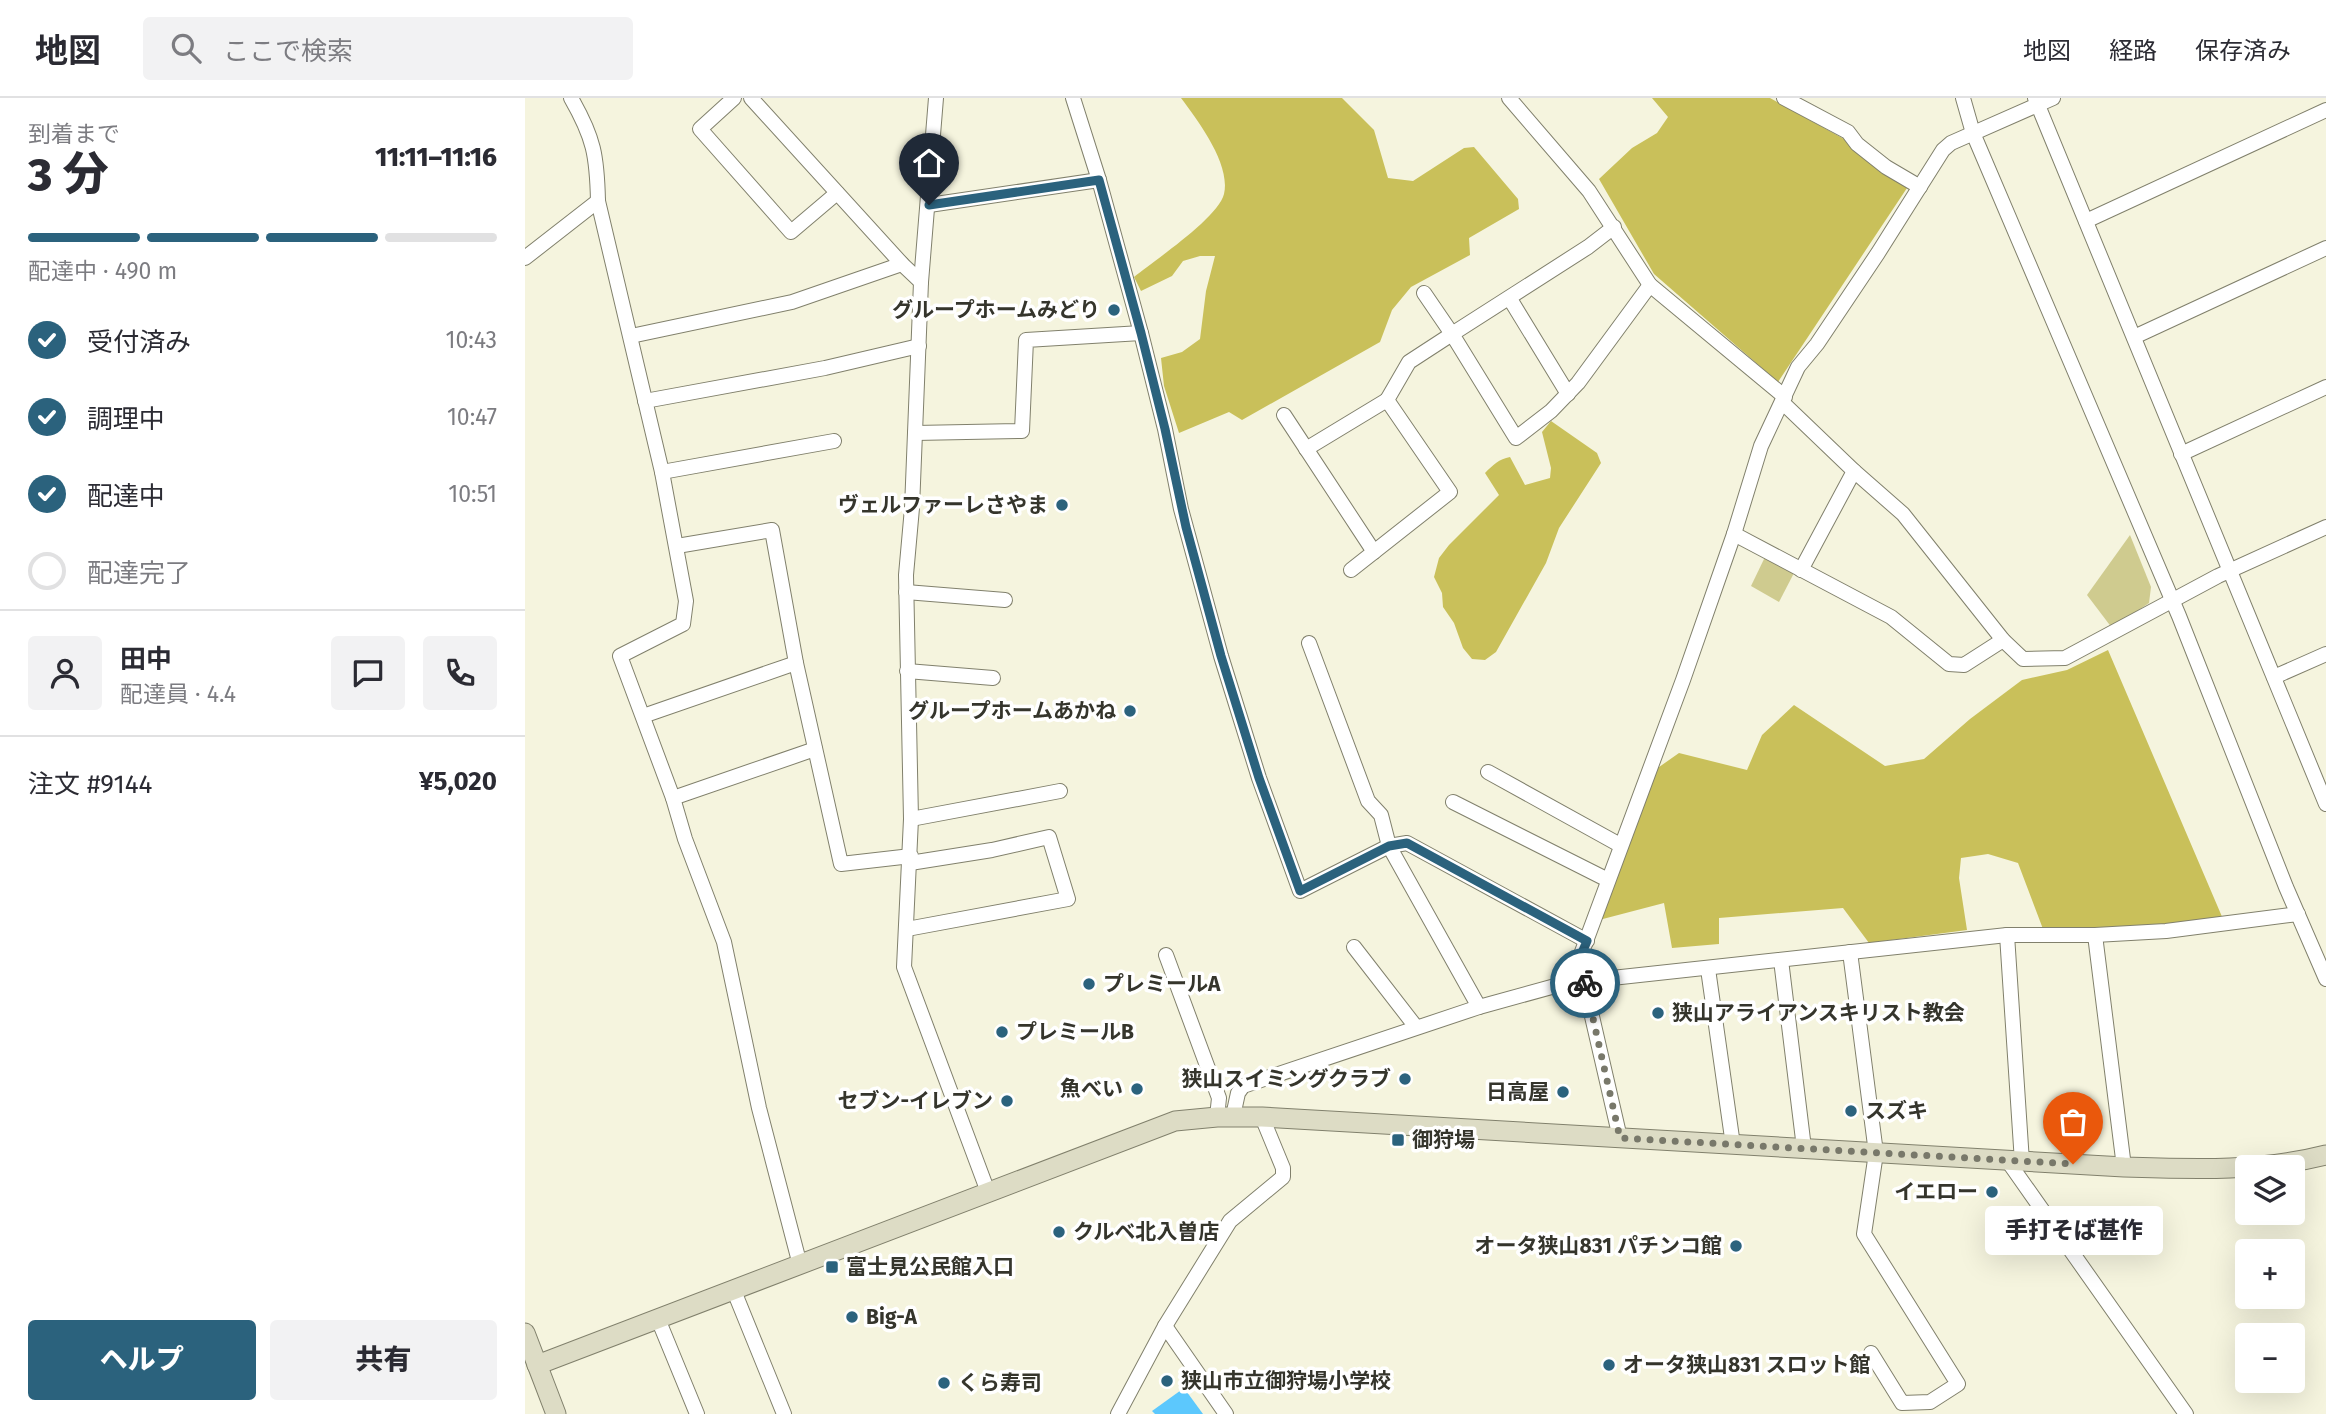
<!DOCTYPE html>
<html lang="ja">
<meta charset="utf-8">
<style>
:root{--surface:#fff;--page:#f2f2f3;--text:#2b2b33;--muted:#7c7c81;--line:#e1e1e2;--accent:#2b627d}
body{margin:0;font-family:"Fira Sans","Noto Sans JP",sans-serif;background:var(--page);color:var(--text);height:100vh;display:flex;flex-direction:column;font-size:26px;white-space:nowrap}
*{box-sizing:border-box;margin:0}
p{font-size:23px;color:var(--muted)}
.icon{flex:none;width:38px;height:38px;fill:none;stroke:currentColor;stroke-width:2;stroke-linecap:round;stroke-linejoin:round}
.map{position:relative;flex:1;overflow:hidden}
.side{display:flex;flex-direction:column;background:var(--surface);width:525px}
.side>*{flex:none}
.tools{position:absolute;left:1710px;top:1057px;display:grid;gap:14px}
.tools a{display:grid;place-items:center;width:70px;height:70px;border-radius:7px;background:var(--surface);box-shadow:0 7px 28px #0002;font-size:35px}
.pin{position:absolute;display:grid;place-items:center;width:60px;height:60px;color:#fff;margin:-72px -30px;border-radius:50% 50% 50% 0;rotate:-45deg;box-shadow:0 0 7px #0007}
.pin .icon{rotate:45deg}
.courier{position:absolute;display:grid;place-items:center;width:70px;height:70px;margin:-35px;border:5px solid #2b627d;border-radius:50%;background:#fff;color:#222;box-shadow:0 2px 9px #0007}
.bubble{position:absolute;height:49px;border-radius:7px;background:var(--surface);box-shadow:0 7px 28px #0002;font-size:23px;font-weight:800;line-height:49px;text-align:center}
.overview em{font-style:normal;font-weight:800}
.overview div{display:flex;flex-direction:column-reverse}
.overview{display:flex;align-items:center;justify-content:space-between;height:119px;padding:0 28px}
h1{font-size:46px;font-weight:800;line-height:52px}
.bar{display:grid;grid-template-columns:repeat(4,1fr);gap:10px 7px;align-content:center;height:84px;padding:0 28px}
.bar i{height:9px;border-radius:5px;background:var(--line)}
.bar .selected{background:var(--accent)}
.bar p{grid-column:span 4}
.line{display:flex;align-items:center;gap:18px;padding:0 28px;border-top:2px solid var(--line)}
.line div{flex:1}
.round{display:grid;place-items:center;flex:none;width:74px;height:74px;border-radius:7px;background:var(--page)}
ol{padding:0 28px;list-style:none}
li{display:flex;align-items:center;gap:21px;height:77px}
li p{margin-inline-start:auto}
li .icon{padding:7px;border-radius:50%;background:var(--accent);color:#fff;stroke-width:4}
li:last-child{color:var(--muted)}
li i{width:38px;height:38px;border:4px solid var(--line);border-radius:50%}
.primary-button{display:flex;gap:14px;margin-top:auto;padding:14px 28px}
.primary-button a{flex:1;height:80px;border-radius:7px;background:var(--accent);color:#fff;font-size:28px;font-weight:800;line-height:80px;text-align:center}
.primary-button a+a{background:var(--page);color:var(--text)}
header{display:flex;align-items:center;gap:42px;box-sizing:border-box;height:98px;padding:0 35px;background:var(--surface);border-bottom:2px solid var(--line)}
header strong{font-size:33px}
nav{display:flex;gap:38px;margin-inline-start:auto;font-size:24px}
.search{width:490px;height:63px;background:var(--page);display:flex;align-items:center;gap:18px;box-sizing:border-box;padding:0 24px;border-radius:7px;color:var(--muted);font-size:26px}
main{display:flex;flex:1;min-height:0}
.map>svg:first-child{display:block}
</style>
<header>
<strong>地図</strong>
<div class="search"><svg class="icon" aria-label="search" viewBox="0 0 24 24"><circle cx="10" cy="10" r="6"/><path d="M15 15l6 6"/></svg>ここで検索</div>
<nav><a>地図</a><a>経路</a><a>保存済み</a></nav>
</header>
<main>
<section class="side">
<div class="overview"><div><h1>3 分</h1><p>到着まで</p></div><em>11:11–11:16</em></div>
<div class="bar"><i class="selected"></i><i class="selected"></i><i class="selected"></i><i></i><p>配達中 · 490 m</p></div>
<ol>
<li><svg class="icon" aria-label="check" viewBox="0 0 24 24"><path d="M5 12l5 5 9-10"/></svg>受付済み<p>10:43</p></li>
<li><svg class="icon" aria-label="check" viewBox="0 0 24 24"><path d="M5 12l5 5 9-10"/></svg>調理中<p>10:47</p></li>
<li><svg class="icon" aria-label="check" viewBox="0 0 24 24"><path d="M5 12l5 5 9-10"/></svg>配達中<p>10:51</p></li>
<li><i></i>配達完了</li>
</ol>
<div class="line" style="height:126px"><a class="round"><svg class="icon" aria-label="person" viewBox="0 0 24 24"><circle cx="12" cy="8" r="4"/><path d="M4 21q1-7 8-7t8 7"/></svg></a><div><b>田中</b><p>配達員 · 4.4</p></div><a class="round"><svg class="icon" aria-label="chat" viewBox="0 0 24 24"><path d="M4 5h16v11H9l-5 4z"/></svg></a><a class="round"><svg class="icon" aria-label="phone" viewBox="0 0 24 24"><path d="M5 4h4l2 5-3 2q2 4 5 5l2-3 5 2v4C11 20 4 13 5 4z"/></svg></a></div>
<div class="line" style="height:91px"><div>注文 #9144</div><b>¥5,020</b></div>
<div class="primary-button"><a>ヘルプ</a><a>共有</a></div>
</section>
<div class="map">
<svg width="1801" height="1316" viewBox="0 0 1801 1316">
<rect width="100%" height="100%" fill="#f5f4de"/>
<!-- green -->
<g fill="#cfcb8f">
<path d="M 1605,437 L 1626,489 L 1624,505 L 1587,530 L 1562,497 Z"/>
<path d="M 1240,459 L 1269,475 L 1254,504 L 1226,488 Z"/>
</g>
<!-- forest -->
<g fill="#c9c05a">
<path d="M 656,0 L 817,0 L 849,32 L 863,80 L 888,83 L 939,50 L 949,49 L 993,101 L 994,111 L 944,140 L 945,157 L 886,189 L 867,212 L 855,244 L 717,322 L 704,314 L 654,335 L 639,288 L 636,260 L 657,254 L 675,241 L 681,193 L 690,158 L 675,158 L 658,163 L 647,178 L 616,193 L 609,179 C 630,162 693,120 699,96 C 706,66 673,23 656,0 Z"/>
<path d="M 1127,0 L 1245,0 L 1319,41 L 1327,50 L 1382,90 L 1253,284 L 1129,176 L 1074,81 L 1107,50 L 1132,35 L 1143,19 Z"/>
<path d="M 1026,323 L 1072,355 L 1076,365 L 1034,430 L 1021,465 L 971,554 L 960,562 L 947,561 L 938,550 L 929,525 L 918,509 L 917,495 L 909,479 L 914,460 L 924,447 L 974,397 L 960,375 C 968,367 974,361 985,359 L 1000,387 L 1025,380 L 1026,370 L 1017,334 Z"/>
<path d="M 1583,552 L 1698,821 L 1604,829 L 1518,831 L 1493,765 L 1463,756 L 1436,760 L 1434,780 L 1442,832 L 1344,845 L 1318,810 L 1194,820 L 1194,846 L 1147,850 L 1139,805 L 1074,822 L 1127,674 L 1154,655 L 1222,672 L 1237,637 L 1269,607 L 1360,668 L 1399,661 L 1445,621 L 1497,582 L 1542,572 Z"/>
</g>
<!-- water -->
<path fill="#5cc8fd" d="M 659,1290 L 678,1316 L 630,1316 L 627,1313 Z"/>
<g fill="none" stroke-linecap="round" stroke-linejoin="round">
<defs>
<g id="street">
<path d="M 46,0 C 69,40 72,58 73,103 L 137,374 L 161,503 L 158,526 L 95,558 L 148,700 L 160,741 L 199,844 L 234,1010 L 275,1167"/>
<path d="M 209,0 L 175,31 L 266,134 L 312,95"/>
<path d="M 226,0 L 377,166 L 396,184"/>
<path d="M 411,0 L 396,184 L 387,410 L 381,477 L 386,721 L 379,869 L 463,1094"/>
<path d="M 548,0 L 574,82 L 616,235 L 640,331 L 656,411 L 696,558 L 734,680 L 775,793 L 864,748 L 882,745 L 1062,843"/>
<path d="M 984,0 L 1064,93 L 1125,187 L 1260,299"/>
<path d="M 1259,0 L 1323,34 L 1332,46 L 1361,69 L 1395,89"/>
<path d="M 1438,0 L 1448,35 L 1654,518 L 1761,789 L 1801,881"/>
<path d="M 1510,0 L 1801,706"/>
<path d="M 404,107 L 574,82"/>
<path d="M 1561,123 L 1801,12"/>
<path d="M 0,160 L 73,103"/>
<path d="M 899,195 L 927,236 L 1063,149 L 1089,129"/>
<path d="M 985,201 L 1043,296"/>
<path d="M 106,238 L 267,204 L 377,166"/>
<path d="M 1609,239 L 1801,150"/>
<path d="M 120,303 L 300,270 L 394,248"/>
<path d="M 1258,305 L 1329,373 L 1378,416 L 1478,542 L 1498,561 L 1540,560 L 1693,478 L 1801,429"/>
<path d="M 759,317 L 849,454"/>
<path d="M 390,335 L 497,333 L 501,242 L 616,235"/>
<path d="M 781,351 L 862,302"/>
<path d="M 1656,356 L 1801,289"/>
<path d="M 137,374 L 309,343"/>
<path d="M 1209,436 L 1366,519 L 1424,566 L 1439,567 L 1478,542"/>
<path d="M 152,448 L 247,432 L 271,565 L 316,766 L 386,758"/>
<path d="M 826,472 L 925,394 L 862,302 L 884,264 L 927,236 L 991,340 L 1026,313 L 1053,285 L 1125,187"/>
<path d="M 1276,472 L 1329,373"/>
<path d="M 381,494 L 480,502"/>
<path d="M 784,545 L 843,703 L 856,717 L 864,748 L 954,909"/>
<path d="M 382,573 L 468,580"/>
<path d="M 1749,579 L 1801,556"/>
<path d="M 118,618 L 271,565"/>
<path d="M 963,674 L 1095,747"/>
<path d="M 148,700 L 290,651"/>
<path d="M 928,704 L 1083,782"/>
<path d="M 386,721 L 535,693"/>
<path d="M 382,831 L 543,801 L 524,739 L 467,752 L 385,765"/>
<path d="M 1482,837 L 1497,1064"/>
<path d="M 1570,837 L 1599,1069"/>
<path d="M 829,849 L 891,929"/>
<path d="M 1325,854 L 1351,1055 L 1339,1136 L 1433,1286 L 1405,1304 L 1377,1305 L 1346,1255"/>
<path d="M 641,857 L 694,1000 L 692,1019"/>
<path d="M 1256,862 L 1279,1050"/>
<path d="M 1183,871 L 1208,1047"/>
<path d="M 708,1018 L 713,995 L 718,988 L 954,909 L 1041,885 L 1482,837 L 1570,837 L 1641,833 L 1773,816"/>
<path d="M 1095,1040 L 1054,862 L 1158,582 L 1209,436 L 1236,348 L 1273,269 L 1292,246 L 1353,155 L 1418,52 L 1426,45 L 1528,0"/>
<path d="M 1482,1062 L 1661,1316"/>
<path d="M 209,1193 L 259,1316"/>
<path d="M 133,1221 L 172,1316"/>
<path d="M 640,1228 L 701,1316"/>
<path d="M 593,1316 L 640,1228 L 705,1123 L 758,1079 L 758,1070 L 737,1019"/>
</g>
<g id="secondary">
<path d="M 0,1235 L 31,1316"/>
<path d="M 12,1267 L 650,1023 L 692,1019 L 737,1019 L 1599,1069 C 1666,1071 1735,1074 1801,1057"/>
</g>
</defs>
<!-- street casing -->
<use href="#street" stroke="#81806c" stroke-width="16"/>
<!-- secondary casing -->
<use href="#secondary" stroke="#81806c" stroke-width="21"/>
<!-- street -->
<use href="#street" stroke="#fff" stroke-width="14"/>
<!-- secondary -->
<use href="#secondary" stroke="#dddcc5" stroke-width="19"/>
</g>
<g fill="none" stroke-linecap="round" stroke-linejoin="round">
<!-- done -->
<path stroke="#78786a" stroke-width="7" stroke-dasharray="0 12.6" d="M 1060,885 L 1095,1040 L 1548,1066"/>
<!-- route -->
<path stroke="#2b627d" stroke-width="9" d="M 404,107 L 574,82 L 616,235 L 640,331 L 661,429 L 696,558 L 734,680 L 775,793 L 864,748 L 882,745 L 1062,843 L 1054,862 L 1060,885"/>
</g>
<!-- markers -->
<g fill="#2b627d" stroke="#fff" stroke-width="2.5">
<circle cx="589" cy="212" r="7"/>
<circle cx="537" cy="407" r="7"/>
<circle cx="605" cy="613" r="7"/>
<circle cx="564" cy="886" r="7"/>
<circle cx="1133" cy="915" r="7"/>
<circle cx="477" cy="934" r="7"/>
<circle cx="880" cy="981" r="7"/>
<circle cx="612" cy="991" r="7"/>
<circle cx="1038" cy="994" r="7"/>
<circle cx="482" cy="1003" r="7"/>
<circle cx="1326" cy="1013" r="7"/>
<rect x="866" y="1035" width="14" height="14" rx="3.5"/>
<circle cx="1467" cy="1094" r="7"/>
<circle cx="534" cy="1134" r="7"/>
<circle cx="1211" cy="1148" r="7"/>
<rect x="300" y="1162" width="14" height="14" rx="3.5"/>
<circle cx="327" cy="1219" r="7"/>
<circle cx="1084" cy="1267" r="7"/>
<circle cx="642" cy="1283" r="7"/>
<circle cx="419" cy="1285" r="7"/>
</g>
<g text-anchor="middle" stroke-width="7" stroke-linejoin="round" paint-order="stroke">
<!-- poi labels -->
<g font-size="21" font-weight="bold" fill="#35352c" stroke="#fff" text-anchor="start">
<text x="575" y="219" text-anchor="end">グループホームみどり</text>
<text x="523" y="414" text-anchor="end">ヴェルファーレさやま</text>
<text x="591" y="620" text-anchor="end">グループホームあかね</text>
<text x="578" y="893">プレミールA</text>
<text x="1147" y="922">狭山アライアンスキリスト教会</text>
<text x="491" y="941">プレミールB</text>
<text x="866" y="988" text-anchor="end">狭山スイミングクラブ</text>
<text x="598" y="998" text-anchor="end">魚べい</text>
<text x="1024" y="1001" text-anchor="end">日高屋</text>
<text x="468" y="1010" text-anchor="end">セブン-イレブン</text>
<text x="1340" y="1020">スズキ</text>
<text x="887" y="1049">御狩場</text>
<text x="1453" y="1101" text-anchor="end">イエロー</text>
<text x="548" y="1141">クルベ北入曽店</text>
<text x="1197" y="1155" text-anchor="end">オータ狭山831 パチンコ館</text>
<text x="321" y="1176">富士見公民館入口</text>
<text x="341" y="1226">Big-A</text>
<text x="1098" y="1274">オータ狭山831 スロット館</text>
<text x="656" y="1290">狭山市立御狩場小学校</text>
<text x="433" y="1292">くら寿司</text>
</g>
</g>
</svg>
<div class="tools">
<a><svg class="icon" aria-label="layers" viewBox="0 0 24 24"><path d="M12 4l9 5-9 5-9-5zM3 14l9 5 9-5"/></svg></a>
<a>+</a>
<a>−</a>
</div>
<div class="pin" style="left:1548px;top:1066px;background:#ea580c"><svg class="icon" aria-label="bag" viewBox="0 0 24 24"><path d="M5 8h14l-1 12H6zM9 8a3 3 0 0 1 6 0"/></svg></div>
<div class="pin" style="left:404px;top:107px;background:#1f2937"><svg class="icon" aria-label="home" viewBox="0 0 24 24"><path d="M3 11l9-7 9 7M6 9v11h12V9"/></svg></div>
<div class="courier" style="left:1060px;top:885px"><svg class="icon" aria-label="bike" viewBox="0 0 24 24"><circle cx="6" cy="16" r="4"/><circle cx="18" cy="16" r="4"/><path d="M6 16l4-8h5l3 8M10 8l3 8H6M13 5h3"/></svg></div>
<div class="bubble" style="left:1460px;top:1108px;width:178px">手打そば甚作</div>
</div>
</main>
